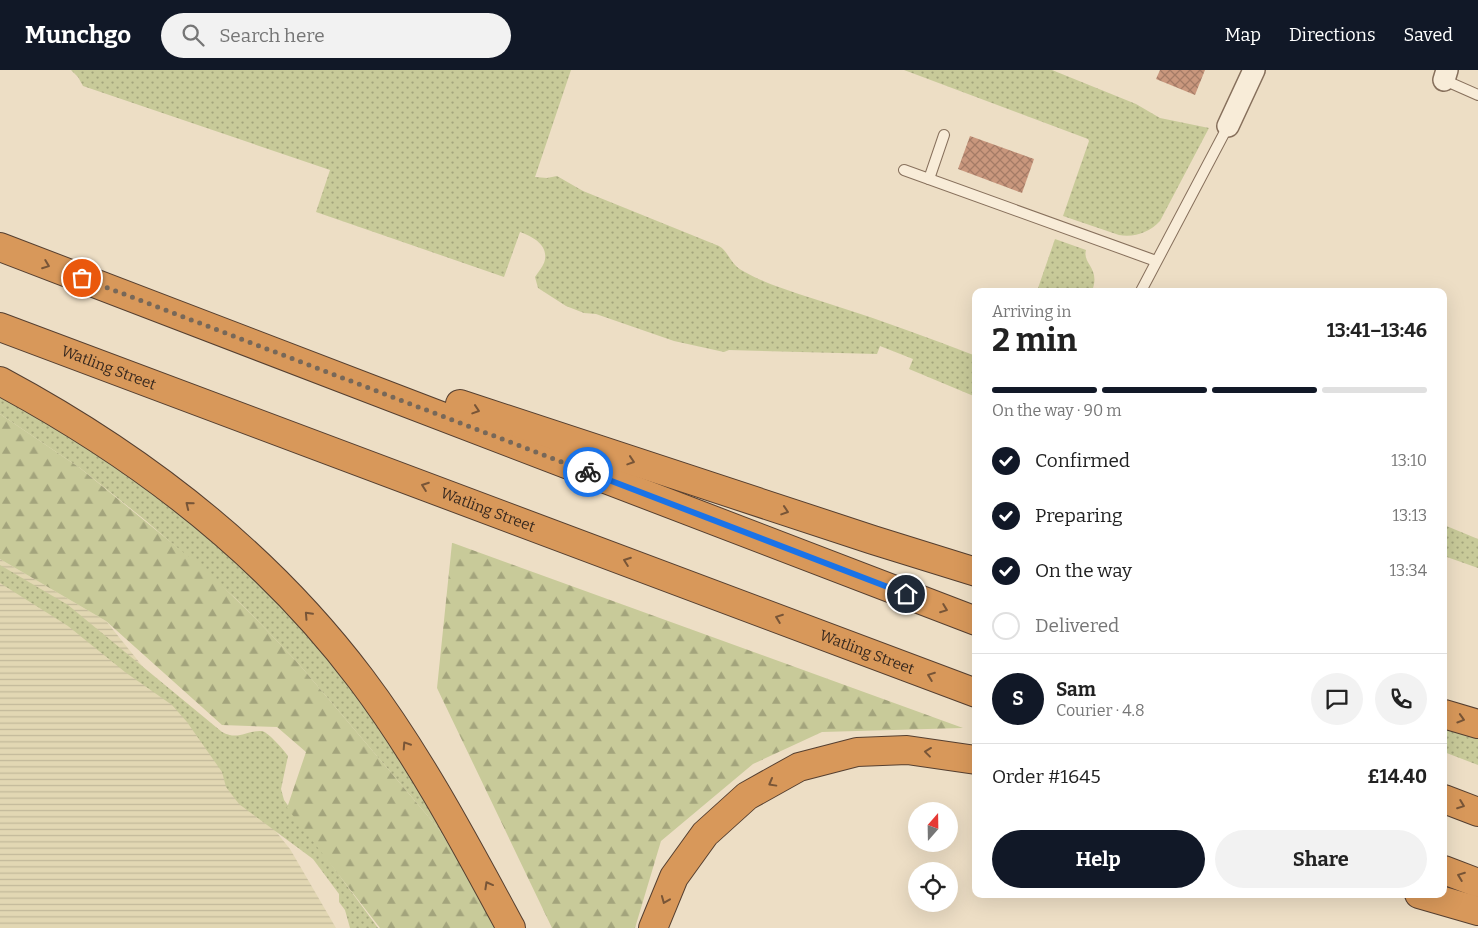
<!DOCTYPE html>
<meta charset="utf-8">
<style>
:root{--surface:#fff;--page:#f2f2f2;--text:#222;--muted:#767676;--line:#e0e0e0;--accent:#111827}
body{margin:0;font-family:Bitter,serif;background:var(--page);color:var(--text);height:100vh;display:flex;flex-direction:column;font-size:19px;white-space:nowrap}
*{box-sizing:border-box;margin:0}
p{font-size:16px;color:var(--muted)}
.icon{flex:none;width:28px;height:28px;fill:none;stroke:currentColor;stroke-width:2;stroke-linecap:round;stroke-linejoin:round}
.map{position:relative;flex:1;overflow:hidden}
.side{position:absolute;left:972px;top:218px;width:475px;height:610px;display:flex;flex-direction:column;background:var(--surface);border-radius:10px;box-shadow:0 5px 20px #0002}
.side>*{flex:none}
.needle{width:32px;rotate:20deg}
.buttons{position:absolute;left:908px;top:732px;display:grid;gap:10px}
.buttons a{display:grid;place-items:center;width:50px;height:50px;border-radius:50%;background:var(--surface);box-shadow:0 5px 20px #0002;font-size:25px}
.pin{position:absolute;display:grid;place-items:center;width:42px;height:42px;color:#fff;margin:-21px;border:2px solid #fff;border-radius:50%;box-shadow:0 1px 5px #0007}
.courier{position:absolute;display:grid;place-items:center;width:50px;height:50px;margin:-25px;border:4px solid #1a73e8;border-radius:50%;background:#fff;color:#222;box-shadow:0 1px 6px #0007}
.overview em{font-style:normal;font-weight:700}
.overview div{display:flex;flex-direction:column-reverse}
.overview{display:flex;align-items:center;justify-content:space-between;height:85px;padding:0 20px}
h1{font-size:32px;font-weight:700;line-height:38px}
.bar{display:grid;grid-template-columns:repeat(4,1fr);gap:8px 5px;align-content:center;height:60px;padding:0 20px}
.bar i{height:6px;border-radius:4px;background:var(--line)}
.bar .on{background:var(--accent)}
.bar p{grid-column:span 4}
.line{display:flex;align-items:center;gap:12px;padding:0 20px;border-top:1px solid var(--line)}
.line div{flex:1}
.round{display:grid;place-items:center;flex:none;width:52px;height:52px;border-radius:26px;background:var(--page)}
ol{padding:0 20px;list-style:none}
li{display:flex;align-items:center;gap:15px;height:55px}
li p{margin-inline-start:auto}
li .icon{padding:5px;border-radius:50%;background:var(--accent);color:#fff;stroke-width:4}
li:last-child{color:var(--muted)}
li i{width:28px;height:28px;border:2px solid var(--line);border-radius:50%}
.cta{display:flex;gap:10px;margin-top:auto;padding:10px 20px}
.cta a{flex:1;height:58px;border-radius:30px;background:var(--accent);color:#fff;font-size:20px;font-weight:700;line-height:58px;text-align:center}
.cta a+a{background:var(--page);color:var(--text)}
header{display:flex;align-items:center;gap:30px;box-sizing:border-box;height:70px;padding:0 25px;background:var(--accent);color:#fff}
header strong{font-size:24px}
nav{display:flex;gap:28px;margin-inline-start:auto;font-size:18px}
.search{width:350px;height:45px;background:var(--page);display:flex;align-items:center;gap:12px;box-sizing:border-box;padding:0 18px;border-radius:28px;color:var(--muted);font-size:19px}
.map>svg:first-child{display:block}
</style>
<header>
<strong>Munchgo</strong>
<div class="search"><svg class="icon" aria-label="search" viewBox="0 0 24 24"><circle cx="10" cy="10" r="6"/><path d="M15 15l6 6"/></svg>Search here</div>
<nav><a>Map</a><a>Directions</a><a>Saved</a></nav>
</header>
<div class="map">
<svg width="1478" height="858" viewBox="0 0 1478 858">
<defs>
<pattern id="farmland-rules" width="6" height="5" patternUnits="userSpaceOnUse" patternTransform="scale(1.25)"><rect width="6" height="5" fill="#e2d7b3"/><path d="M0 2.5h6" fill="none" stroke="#c3b99a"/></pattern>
<pattern id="grass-dots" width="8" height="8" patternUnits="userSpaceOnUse" patternTransform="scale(1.25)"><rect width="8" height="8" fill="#c8ca99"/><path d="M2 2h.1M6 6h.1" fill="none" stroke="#a3a47c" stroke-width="1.8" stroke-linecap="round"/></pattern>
<pattern id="forest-firs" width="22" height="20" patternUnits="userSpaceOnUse" patternTransform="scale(1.25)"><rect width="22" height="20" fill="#c8ca99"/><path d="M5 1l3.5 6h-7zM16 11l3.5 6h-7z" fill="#a3a47c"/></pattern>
<pattern id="building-cross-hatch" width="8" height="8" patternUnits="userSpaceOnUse" patternTransform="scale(1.25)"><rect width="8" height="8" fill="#c9977d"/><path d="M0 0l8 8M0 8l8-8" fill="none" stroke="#a47b66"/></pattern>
</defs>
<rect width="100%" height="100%" fill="#eddec5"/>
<!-- farmland -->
<path fill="url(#farmland-rules)" d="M 0,489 L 106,551 L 290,779 L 336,858 L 0,858 Z"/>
<!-- grass -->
<g fill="url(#grass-dots)">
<path d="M 71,0 L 571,0 L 535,107 L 547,108 L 557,106 L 583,121 L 719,176 C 729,182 730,194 743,201 C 771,217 805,225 836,236 C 883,251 930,268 976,286 L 976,327 L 909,299 L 913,289 L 880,276 L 877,284 L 729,280 L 724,282 L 674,271 L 596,244 L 584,243 L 566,236 L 538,218 L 535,207 C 538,202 542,198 544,193 C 550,176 534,167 520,162 L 504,207 L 316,142 L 330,100 L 83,16 L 78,7 Z"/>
<path d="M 904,0 L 1052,0 L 1136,34 L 1160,48 L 1209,58 L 1160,151 C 1150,162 1134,168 1119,165 L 1063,146 L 1089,71 L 1088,69 Z"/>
<path d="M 1055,169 L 1086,180 C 1082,194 1101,198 1092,221 L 1037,221 Z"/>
<path d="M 0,323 L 105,385 L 224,478 L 318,573 L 404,690 L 497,858 L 495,858 L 464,799 L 438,758 L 298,593 L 256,549 L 234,527 L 145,450 L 80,398 L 0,344 Z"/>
<path d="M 1444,455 L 1478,469 L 1478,498 L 1444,486 Z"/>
<path d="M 0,495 L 68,535 L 222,662 C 239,671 246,660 262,661 C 268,662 284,680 288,686 L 281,719 L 284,730 L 378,858 L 350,858 L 345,840 L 339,832 L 339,824 L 313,789 L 239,734 L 226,717 L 222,702 L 187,652 L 172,635 L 125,602 L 68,556 L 0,513 Z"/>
<path d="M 1444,655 L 1478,666 L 1478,695 L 1444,682 Z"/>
</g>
<!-- forest -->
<g fill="url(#forest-firs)">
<path d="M 0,344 L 80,398 L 211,505 L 256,549 L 298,593 L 438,758 L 464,799 L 495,858 L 380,858 L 287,738 L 306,682 L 277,657 L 222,655 L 106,551 L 0,489 Z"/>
<path d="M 452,473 L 453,473 L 963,658 L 822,662 L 753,694 L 661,771 L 635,858 L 552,858 L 437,618 Z"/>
</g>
<!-- building -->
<g fill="url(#building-cross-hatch)">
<path d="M 1160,0 L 1205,0 L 1195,25 L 1156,9 Z"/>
<path d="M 970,66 L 1034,89 L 1022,123 L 958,99 Z"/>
</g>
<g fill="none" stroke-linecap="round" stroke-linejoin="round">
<defs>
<g id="lane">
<path d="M 1444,10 L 1478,25"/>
<path d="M 904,100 L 1156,191"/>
<path d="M 929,109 L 944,65"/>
<path d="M 1141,221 L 1228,56"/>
</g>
<g id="street">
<path d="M 1444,10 L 1447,0"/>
<path d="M 1228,56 L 1254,0"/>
</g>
<g id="highway">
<path d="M 0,177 L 976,551"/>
<path id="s1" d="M 0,257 L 976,623"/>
<path d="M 0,311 C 138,385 266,483 361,609 C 419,686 465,773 511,858"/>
<path d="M 460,334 L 873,470 L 976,502"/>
<path d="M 1444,644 L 1478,654"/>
<path d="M 1444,729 L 1478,742"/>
<path d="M 1444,800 L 1478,813"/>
<path d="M 1419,824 L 1478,841"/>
<path d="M 653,858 L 674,807 L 705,764 L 747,726 L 799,697 L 857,682 L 907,680 L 976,690"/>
</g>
</defs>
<!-- lane casing -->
<use href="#lane" stroke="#87705c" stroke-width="12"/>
<!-- street casing -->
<use href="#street" stroke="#87705c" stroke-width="24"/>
<!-- highway casing -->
<use href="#highway" stroke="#553f30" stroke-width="30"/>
<!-- lane -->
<use href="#lane" stroke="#f8ecd8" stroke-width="10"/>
<!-- street -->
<use href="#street" stroke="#f8ecd8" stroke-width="21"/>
<!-- highway -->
<use href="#highway" stroke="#d8985a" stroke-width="28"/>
</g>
<!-- one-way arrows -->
<defs><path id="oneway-chevron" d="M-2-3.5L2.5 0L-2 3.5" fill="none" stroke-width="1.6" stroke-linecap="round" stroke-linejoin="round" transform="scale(1.25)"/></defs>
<g stroke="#785537">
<use href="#oneway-chevron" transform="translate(46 195) rotate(21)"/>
<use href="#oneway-chevron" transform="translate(476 340) rotate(18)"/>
<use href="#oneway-chevron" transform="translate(631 391) rotate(18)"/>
<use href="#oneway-chevron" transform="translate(425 416) rotate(-160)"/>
<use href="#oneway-chevron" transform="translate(189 435) rotate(-141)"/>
<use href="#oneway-chevron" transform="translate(785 441) rotate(18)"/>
<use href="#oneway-chevron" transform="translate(627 491) rotate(-160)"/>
<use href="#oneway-chevron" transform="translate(944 539) rotate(21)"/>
<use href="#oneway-chevron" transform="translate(308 545) rotate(-133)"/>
<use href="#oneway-chevron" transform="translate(779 548) rotate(-159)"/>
<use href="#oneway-chevron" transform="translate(931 606) rotate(-159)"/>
<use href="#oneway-chevron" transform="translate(1461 649) rotate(17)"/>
<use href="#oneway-chevron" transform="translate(406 675) rotate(-123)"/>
<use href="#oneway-chevron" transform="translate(928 682) rotate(-173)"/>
<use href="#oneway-chevron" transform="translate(772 713) rotate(151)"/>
<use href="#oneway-chevron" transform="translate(1461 735) rotate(21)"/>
<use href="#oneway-chevron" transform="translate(1461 806) rotate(-159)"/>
<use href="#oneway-chevron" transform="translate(488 815) rotate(-119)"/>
<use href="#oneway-chevron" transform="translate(665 830) rotate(112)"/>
</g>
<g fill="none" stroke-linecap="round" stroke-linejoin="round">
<!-- done -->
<path stroke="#776859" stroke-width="5" stroke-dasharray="0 9" d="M 82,208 L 588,402"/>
<!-- route -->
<path stroke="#1a73e8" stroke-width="6" d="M 588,402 L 906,524"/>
</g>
<g text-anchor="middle" stroke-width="5" stroke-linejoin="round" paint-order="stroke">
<!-- street labels -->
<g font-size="15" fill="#38291f" stroke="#f4e9d5">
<text dy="5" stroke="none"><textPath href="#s1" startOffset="116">Watling Street</textPath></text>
<text dy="5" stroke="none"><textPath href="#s1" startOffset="521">Watling Street</textPath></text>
<text dy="5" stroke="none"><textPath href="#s1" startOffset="926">Watling Street</textPath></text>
</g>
</g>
</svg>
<div class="buttons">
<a><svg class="needle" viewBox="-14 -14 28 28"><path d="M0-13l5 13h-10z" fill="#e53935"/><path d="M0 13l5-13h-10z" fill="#767676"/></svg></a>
<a><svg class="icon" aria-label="locate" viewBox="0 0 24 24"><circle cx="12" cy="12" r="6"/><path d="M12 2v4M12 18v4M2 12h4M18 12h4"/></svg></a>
</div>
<div class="pin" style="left:82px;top:208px;background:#ea580c"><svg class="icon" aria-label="bag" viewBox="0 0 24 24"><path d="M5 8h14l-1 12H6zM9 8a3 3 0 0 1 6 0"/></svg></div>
<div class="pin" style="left:906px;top:524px;background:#1f2937"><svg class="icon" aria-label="home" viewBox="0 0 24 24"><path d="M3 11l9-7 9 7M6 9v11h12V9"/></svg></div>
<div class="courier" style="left:588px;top:402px"><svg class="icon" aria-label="bike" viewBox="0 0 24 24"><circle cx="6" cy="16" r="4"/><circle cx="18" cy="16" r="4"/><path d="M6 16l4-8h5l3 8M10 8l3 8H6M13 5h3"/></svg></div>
<section class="side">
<div class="overview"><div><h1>2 min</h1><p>Arriving in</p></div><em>13:41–13:46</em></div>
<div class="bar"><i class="on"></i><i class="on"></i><i class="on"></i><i></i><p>On the way · 90 m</p></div>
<ol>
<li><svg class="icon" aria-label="check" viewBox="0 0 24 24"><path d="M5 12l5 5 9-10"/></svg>Confirmed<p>13:10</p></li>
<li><svg class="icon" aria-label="check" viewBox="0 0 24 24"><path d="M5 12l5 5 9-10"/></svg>Preparing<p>13:13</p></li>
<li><svg class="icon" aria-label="check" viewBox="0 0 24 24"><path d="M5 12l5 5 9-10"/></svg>On the way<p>13:34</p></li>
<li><i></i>Delivered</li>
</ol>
<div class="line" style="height:90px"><b class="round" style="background:var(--accent);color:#fff">S</b><div><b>Sam</b><p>Courier · 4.8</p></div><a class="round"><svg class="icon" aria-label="chat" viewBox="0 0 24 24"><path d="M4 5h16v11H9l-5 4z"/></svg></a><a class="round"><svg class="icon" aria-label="phone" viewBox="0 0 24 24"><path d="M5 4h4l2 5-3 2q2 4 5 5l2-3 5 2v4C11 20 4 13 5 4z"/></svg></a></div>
<div class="line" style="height:65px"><div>Order #1645</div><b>£14.40</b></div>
<div class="cta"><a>Help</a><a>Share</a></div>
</section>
</div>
